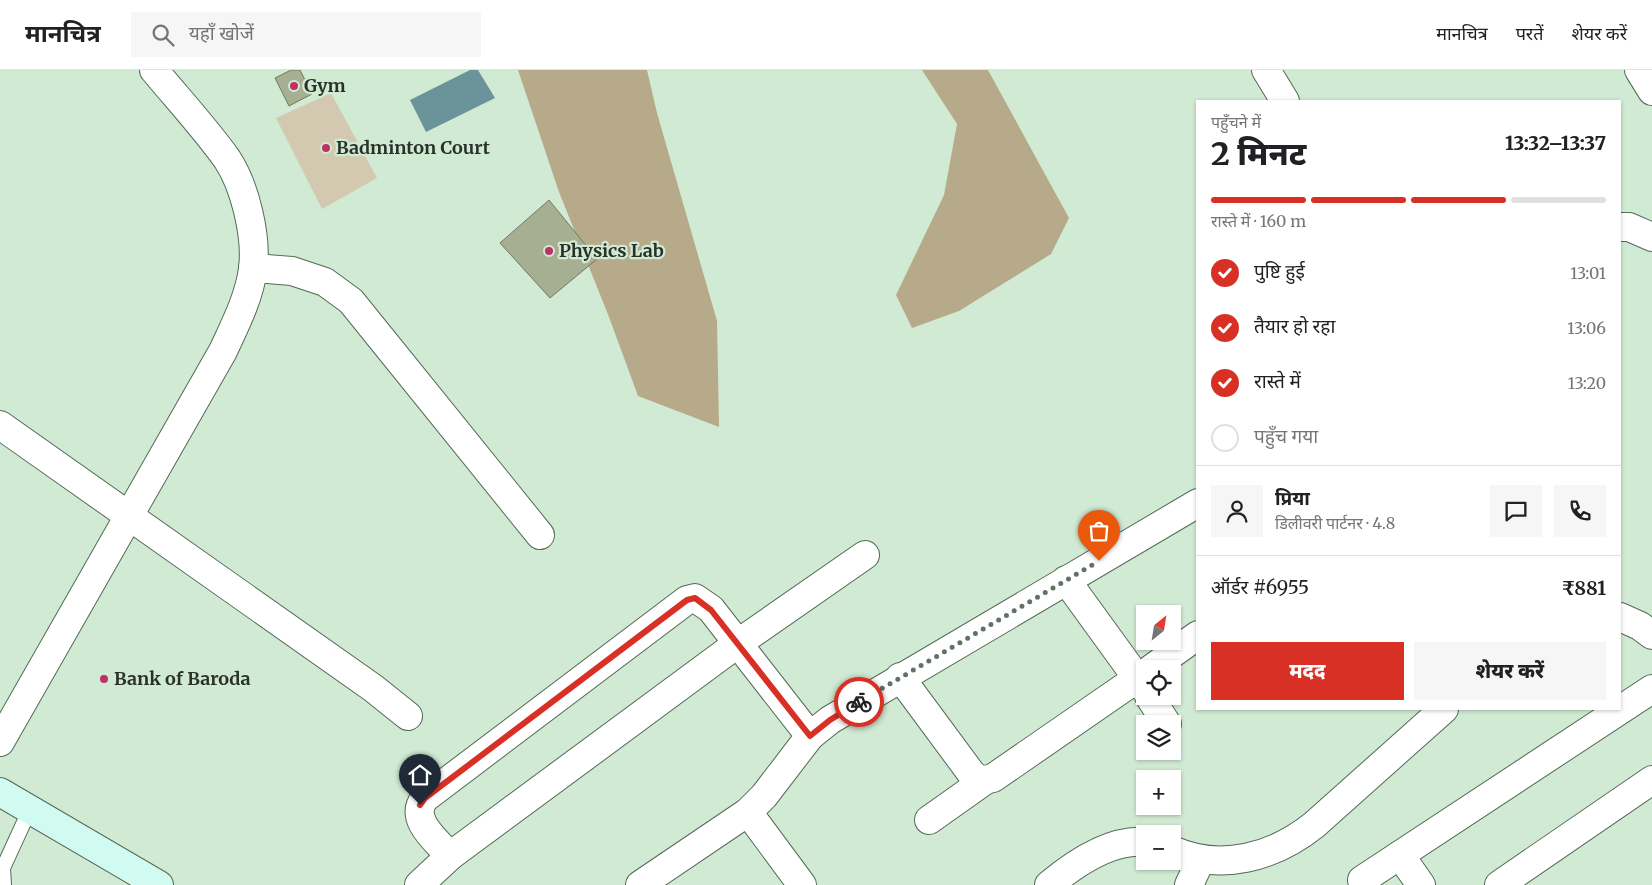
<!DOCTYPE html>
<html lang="hi">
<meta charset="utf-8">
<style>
:root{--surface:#fff;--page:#f6f6f6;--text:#202124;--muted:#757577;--line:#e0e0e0;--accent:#d93025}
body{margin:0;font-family:Merriweather,"Noto Sans Devanagari",serif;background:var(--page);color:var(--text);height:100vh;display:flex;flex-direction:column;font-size:19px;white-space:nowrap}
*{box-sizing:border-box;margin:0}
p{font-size:16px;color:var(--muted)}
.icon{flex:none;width:28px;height:28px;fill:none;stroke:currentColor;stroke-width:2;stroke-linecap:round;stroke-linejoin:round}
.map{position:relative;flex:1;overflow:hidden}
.sheet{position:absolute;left:1196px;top:30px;width:425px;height:610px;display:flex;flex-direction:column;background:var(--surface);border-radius:0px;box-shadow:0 1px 4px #0004}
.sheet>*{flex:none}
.needle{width:32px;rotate:30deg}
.tools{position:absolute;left:1136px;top:535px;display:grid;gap:10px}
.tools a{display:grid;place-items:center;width:45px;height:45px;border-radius:0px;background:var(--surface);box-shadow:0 1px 4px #0004;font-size:25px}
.pin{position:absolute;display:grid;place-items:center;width:42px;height:42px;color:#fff;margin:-51px -21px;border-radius:50% 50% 50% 0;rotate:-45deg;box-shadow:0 0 5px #0007}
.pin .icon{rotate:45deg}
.courier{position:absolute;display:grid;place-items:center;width:50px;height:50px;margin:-25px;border:4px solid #d93025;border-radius:50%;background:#fff;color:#222;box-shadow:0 1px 6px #0007}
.overview em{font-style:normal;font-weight:800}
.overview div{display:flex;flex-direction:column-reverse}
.overview{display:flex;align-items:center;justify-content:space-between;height:85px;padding:0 15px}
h1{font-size:32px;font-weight:800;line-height:38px}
.bar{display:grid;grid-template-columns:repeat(4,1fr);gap:8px 5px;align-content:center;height:60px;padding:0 15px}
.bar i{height:6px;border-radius:4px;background:var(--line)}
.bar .active{background:var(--accent)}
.bar p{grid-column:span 4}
.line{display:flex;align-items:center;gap:12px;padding:0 15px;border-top:1px solid var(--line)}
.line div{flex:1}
.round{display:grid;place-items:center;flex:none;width:52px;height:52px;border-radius:0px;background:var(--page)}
ol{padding:0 15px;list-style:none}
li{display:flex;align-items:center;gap:15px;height:55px}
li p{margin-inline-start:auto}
li .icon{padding:5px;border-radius:50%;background:var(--accent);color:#fff;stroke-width:4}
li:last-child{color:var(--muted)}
li i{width:28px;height:28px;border:2px solid var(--line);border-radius:50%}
.primary-button{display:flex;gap:10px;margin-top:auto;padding:10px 15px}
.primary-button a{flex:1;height:58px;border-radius:0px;background:var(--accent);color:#fff;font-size:20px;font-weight:800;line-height:58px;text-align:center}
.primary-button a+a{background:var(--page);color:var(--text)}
header{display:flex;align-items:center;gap:30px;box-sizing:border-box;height:70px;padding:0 25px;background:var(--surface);border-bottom:1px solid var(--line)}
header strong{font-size:24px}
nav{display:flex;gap:28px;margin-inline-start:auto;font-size:18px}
.search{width:350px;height:45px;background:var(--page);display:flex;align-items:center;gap:12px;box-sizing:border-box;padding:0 18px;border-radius:0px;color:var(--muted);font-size:19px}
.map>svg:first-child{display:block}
</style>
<header>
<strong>मानचित्र</strong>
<div class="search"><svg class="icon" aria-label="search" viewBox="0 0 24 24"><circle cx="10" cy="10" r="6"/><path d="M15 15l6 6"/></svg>यहाँ खोजें</div>
<nav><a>मानचित्र</a><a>परतें</a><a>शेयर करें</a></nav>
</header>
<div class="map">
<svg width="1652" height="815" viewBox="0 0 1652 815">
<rect width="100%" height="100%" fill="#d1ead3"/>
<!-- green -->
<path fill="#d2c9b0" d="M 331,23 L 377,108 L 322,139 L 276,48 Z"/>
<!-- forest -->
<g fill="#b6aa8a">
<path d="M 518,0 L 647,0 L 657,43 L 717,251 L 719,357 L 638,326 L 609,247 L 559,122 Z"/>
<path d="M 922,0 L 988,0 L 1069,148 L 1051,184 L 959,241 L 912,258 L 896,225 L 944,125 L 957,54 Z"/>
</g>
<!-- water -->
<path fill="#6a9499" d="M 470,0 L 478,0 L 495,28 L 426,62 L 410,30 Z"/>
<!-- building -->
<g fill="#a7af92" stroke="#72795e">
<path d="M 291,0 L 300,0 L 312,24 L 289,36 L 275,8 Z"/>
<path d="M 549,130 L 597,189 L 550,228 L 500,173 Z"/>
</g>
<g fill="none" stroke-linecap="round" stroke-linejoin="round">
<defs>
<path id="lane" d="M 4,815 L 3,798 L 30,739"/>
<g id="street">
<path d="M 1266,0 L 1285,31"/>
<path d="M 1639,0 L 1652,21"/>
<path d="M 1620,157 L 1629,157 L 1652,167"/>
<path d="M 253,198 L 292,201 L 325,212 L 351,231 L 540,465"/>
<path d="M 0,355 L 373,618 L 408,646"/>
<path d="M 1066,510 L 1145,619"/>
<path d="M 1620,547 L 1640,556 L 1652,565"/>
<path d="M 1151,599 L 1198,565"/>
<path d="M 900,607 L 971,703 C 978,710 983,711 993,708 L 1145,603"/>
<path d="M 1149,626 L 1167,654"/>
<path d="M 0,672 L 223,281 C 235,255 249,228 253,199 C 257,166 245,116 227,89 C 205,58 178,29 154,0"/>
<path d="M 748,742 L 802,815"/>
<path d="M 929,750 L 984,711"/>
<path d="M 1172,780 C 1221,802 1274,787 1314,755 L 1444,639"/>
<path d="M 1400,785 L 1421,815"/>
<path d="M 450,786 C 436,770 408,749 425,728 L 687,530 L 695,528 L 711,539 L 810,666"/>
<path d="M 1362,810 L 1652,619"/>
<path d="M 419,815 L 450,786 L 737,574 L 865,485"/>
<path d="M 640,815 L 748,742 L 764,726 L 810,666 L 830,650 L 1198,433"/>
<path d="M 1049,815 C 1074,794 1111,769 1145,772"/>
<path d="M 1189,815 L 1201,789"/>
<path d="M 1499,815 L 1652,710"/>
</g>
<path id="secondary" d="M 0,722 L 159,815"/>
</defs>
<!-- lane casing -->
<use href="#lane" stroke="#536a56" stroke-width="16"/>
<!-- street casing -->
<use href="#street" stroke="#536a56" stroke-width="30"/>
<!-- secondary casing -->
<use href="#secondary" stroke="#536a56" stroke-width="30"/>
<!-- lane -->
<use href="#lane" stroke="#fff" stroke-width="14"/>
<!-- street -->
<use href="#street" stroke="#fff" stroke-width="28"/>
<!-- secondary -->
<use href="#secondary" stroke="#d1faf1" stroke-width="28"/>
</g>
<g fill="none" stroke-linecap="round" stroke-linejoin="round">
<!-- done -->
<path stroke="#637264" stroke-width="5" stroke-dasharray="0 9" d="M 859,632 L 1099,491"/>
<!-- route -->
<path stroke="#d93025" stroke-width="6" d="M 420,735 L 425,728 L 687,530 L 695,528 L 711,540 L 810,666 L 830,650 L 859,632"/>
</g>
<!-- markers -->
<g fill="#be3164" stroke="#d1ead3" stroke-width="2">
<circle cx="294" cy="16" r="5"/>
<circle cx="326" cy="78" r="5"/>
<circle cx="549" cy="181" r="5"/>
<circle cx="104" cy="609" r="5"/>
</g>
<g text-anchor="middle" stroke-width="4.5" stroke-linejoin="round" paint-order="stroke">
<!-- poi labels -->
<g font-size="18" font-weight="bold" fill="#283229" stroke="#d1ead3" text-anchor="start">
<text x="304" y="22">Gym</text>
<text x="336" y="84">Badminton Court</text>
<text x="559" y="187">Physics Lab</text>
<text x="114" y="615">Bank of Baroda</text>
</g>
</g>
</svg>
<div class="tools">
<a><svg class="needle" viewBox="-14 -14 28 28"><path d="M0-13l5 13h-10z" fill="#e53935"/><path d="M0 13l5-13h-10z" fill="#757577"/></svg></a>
<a><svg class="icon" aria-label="locate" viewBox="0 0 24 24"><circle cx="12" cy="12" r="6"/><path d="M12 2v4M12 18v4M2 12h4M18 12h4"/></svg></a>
<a><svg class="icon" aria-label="layers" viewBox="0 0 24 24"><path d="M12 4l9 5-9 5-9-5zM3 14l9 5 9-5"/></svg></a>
<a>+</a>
<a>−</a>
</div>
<div class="pin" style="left:1099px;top:491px;background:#ea580c"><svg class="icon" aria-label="bag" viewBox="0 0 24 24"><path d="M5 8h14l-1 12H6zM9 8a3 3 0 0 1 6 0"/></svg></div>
<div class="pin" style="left:420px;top:735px;background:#1f2937"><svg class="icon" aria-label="home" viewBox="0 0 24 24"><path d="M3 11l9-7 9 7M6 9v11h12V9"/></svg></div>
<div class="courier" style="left:859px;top:632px"><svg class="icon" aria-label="bike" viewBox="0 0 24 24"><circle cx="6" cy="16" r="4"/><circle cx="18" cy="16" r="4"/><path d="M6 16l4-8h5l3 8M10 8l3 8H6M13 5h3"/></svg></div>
<section class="sheet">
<div class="overview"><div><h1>2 मिनट</h1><p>पहुँचने में</p></div><em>13:32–13:37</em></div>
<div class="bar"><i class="active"></i><i class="active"></i><i class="active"></i><i></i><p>रास्ते में · 160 m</p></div>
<ol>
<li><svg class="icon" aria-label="check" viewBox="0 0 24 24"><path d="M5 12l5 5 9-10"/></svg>पुष्टि हुई<p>13:01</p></li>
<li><svg class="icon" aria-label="check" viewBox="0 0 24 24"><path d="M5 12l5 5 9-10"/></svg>तैयार हो रहा<p>13:06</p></li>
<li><svg class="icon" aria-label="check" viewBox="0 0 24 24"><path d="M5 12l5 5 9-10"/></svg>रास्ते में<p>13:20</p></li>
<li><i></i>पहुँच गया</li>
</ol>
<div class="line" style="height:90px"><a class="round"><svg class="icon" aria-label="person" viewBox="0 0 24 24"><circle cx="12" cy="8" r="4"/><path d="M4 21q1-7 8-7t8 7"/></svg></a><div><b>प्रिया</b><p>डिलीवरी पार्टनर · 4.8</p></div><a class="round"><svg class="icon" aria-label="chat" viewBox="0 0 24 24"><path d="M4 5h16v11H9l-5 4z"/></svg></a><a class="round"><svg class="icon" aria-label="phone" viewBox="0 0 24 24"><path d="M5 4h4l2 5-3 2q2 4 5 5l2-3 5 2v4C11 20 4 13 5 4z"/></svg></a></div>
<div class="line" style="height:65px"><div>ऑर्डर #6955</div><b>₹881</b></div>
<div class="primary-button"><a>मदद</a><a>शेयर करें</a></div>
</section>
</div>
